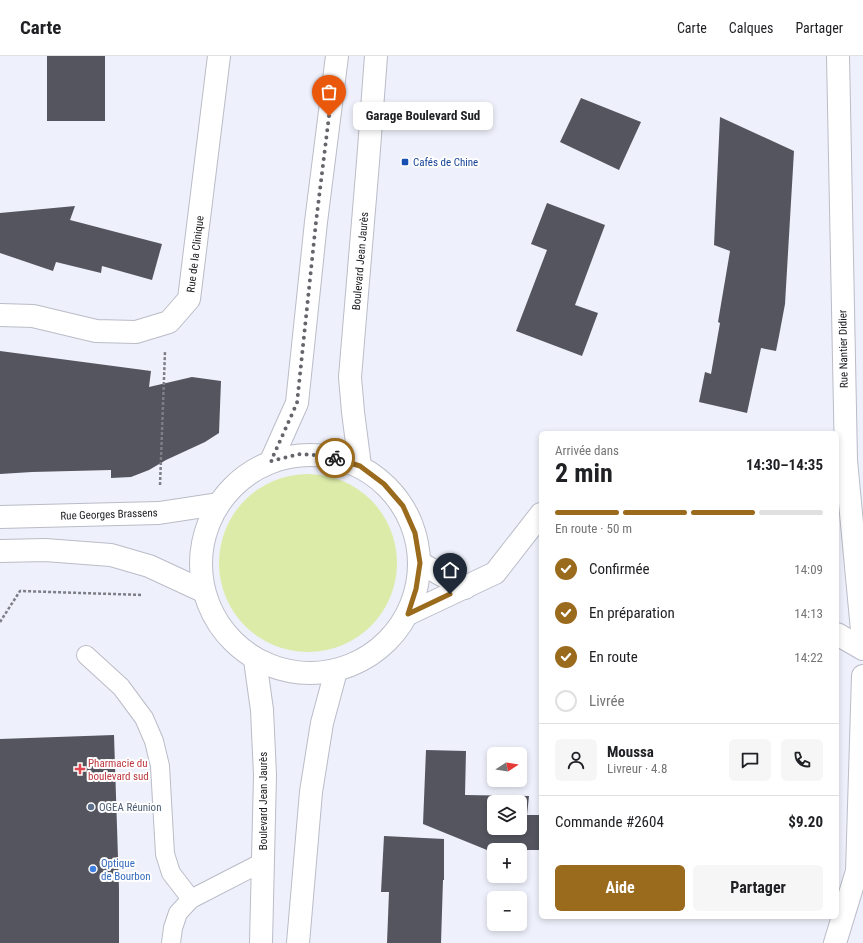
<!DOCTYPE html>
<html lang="fr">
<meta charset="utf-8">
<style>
:root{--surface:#fff;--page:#f6f6f6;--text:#202124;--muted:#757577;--line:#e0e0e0;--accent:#9a6a1d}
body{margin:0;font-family:"Roboto Condensed",sans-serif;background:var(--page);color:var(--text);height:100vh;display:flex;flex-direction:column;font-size:15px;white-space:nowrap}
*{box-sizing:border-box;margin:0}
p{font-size:13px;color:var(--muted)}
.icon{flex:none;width:22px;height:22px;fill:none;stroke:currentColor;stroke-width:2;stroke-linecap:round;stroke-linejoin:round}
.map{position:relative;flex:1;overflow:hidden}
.drawer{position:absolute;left:539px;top:375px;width:300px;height:488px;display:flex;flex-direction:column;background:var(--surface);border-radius:6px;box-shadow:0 2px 6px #0003}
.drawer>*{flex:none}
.needle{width:26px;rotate:78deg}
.buttons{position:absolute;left:487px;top:691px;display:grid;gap:8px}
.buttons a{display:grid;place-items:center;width:40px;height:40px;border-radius:6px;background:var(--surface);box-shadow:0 2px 6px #0003;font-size:20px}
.pin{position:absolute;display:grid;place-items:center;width:34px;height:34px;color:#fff;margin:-41px -17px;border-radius:50% 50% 50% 0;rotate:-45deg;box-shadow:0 0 4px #0007}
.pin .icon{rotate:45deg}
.courier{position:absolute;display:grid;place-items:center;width:40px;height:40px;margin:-20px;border:3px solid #9a6a1d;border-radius:50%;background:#fff;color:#222;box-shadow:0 1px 5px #0007}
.bubble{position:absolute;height:28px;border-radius:6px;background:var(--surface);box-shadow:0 2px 6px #0003;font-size:13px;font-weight:700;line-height:28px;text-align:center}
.summary em{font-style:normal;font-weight:700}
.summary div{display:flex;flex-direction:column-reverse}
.summary{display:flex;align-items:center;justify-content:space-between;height:68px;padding:0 16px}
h1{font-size:26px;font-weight:700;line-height:30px}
.bar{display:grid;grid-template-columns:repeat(4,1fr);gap:6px 4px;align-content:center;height:48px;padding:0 16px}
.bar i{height:5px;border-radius:3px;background:var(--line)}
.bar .selected{background:var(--accent)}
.bar p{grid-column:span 4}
.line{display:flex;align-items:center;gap:10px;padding:0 16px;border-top:1px solid var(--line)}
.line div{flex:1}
.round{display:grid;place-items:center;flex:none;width:42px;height:42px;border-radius:6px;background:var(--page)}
ol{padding:0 16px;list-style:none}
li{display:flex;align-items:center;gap:12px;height:44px}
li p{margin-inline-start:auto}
li .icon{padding:4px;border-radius:50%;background:var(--accent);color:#fff;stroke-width:4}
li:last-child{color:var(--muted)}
li i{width:22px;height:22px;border:2px solid var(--line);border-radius:50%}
.button{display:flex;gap:8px;margin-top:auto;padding:8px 16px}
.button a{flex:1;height:46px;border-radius:6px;background:var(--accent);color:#fff;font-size:16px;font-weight:700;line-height:46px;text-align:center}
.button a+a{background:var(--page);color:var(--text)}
header{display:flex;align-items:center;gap:24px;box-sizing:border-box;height:56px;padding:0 20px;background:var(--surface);border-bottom:1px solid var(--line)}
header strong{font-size:19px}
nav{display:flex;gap:22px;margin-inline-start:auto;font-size:14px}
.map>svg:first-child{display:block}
</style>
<header>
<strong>Carte</strong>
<nav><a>Carte</a><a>Calques</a><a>Partager</a></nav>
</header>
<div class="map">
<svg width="863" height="887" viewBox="0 0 863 887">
<rect width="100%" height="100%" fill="#eef0fb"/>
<!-- green -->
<circle fill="#dceba8" cx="308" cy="507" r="89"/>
<!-- building -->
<g fill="#54555e" fill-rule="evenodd">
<rect x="47" y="0" width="58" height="65"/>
<path d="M 581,42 L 641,66 L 619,114 L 560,86 Z"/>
<path d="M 720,61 L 794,95 L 785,248 L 779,280 L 776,295 L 761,292 L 747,357 L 699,346 L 705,316 L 711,318 L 720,267 L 718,266 L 730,195 L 714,189 Z"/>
<path d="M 547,147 L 605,169 L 575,249 L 598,257 L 582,300 L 516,275 L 547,194 L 531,188 Z"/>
<path d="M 75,150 L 70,164 L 162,188 L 152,224 L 102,210 L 101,217 L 56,206 L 53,215 L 0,197 L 0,157 Z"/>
<path d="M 0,295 L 151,315 L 149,331 L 192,321 L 221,325 L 219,377 L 205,386 L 166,404 L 149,414 L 131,421 L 111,422 L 111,414 L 32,416 L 0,418 Z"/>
<path d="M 114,679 L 119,832 L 119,887 L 0,887 L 0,683 Z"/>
<path d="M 426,694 L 466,695 L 465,739 L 529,740 L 527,759 L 541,759 L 541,794 L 487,794 L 423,768 ZM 494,746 L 520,746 L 520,772 L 494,772 Z"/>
<path d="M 384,780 L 444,783 L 444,824 L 443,824 L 441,887 L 387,887 L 389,836 L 381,836 Z"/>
</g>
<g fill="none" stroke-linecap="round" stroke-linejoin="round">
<defs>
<g id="lane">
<path d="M 86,599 L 121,631 L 144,662 L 154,685 L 160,710 L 165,798 L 171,817 L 191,843"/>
<path d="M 171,887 L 173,872 L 178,857 L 191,843 L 263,806"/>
</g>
<g id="street">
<path d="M 838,0 L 846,404 L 863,585"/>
<path d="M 0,259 L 33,260 L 96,275 L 136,276 L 169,266 L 189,243 L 219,0"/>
<path d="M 835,887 L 857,815 L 863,620"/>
</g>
<g id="secondary">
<path d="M 0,461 L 159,457 L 218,448"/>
<path d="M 0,495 L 45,494 L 111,499 L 149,510 L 203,535"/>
<path d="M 420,507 L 465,532"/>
<path d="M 408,558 L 495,517 L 541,458"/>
<path d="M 837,578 L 863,593"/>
</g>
<g id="primary">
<circle cx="310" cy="508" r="109"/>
<path d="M 271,405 L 297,347 L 316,166 L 337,0"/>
<path d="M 360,410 L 353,356 L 350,321 L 368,106 L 376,0"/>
<path d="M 255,604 L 262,654 L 265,719 L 261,887"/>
<path d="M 298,887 L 311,736 L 322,667 L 336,615"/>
</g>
</defs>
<!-- lane casing -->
<use href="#lane" stroke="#babcc7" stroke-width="20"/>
<!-- street casing -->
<use href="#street" stroke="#babcc7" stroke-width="24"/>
<!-- secondary casing -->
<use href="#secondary" stroke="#babcc7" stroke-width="24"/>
<!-- primary casing -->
<use href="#primary" stroke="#babcc7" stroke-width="24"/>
<!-- path -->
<g stroke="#7d7e86" stroke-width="2.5" stroke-dasharray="3 2" stroke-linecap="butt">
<path d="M 160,429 L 165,296"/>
<path d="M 0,566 L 20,535 L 143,539"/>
</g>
<!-- lane -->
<use href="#lane" stroke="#fff" stroke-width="18"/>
<!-- street -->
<use href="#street" stroke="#fff" stroke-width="22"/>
<!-- secondary -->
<use href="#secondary" stroke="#fff" stroke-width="22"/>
<!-- primary -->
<use href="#primary" stroke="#fff" stroke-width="22"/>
</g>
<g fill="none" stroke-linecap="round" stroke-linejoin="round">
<!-- done -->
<path stroke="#64666c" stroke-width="4" stroke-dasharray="0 7.2" d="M 329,60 L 316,166 L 297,347 L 271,405 L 300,398 L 331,400 L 335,402"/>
<!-- route -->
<path stroke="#9a6a1d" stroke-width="5" d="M 335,402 L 360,410 L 384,428 L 403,450 L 415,477 L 420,507 L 416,533 L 408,558 L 450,538"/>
</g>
<!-- markers -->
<rect fill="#1a4fb4" stroke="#fefefe" stroke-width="1.5" x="401" y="102" width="8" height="8" rx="2"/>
<path fill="#e0444e" stroke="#fefefe" stroke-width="1.5" d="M78 707h4v4h4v4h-4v4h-4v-4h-4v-4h4z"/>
<circle fill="#5c6f8a" stroke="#fefefe" stroke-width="1.5" cx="91" cy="751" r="4"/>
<circle fill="#3f7fe0" stroke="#fefefe" stroke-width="1.5" cx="93" cy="813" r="4"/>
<g text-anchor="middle" stroke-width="4" stroke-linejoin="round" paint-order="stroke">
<!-- transit labels -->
<g font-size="11" fill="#164399" stroke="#fefefe" text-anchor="start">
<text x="413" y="110">Cafés de Chine</text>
</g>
<!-- street labels -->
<g font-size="11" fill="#1a1b1f" stroke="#fefefe">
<text transform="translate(195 198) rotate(-83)" y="4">Rue de la Clinique</text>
<text transform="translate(360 205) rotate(-85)" y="4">Boulevard Jean Jaurès</text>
<text transform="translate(843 293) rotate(-91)" y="4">Rue Nantier Didier</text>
<text transform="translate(109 458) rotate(-2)" y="4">Rue Georges Brassens</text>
<text transform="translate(263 745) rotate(-90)" y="4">Boulevard Jean Jaurès</text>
</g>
<!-- health labels -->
<g font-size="11" fill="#be3a42" stroke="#fefefe" text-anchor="start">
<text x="88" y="711">Pharmacie du<tspan x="88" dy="13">boulevard sud</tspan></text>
</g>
<!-- service labels -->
<g font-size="11" fill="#4e5e75" stroke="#fefefe" text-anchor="start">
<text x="99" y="755">OGEA Réunion</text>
</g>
<!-- shop labels -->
<g font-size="11" fill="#366cbe" stroke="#fefefe" text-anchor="start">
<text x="101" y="811">Optique<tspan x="101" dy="13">de Bourbon</tspan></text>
</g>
</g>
</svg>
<div class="buttons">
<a><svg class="needle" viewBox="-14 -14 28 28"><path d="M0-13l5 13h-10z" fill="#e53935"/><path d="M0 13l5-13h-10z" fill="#757577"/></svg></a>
<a><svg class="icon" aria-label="layers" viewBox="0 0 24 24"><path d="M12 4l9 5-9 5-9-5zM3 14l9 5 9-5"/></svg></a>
<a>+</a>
<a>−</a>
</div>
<div class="pin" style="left:329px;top:60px;background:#ea580c"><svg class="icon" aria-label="bag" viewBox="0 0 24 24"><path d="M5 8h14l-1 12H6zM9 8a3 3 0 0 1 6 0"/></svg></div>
<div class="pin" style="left:450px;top:538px;background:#1f2937"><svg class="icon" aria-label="home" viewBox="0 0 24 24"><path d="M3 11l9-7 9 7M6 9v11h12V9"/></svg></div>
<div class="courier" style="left:335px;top:402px"><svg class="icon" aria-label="bike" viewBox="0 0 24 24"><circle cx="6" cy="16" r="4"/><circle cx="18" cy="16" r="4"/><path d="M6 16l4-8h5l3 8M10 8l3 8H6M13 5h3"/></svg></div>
<div class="bubble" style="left:353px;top:46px;width:140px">Garage Boulevard Sud</div>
<section class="drawer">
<div class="summary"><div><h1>2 min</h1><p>Arrivée dans</p></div><em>14:30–14:35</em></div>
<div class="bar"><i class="selected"></i><i class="selected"></i><i class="selected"></i><i></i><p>En route · 50 m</p></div>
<ol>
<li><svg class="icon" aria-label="check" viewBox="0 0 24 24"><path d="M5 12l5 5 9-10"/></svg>Confirmée<p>14:09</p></li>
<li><svg class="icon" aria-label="check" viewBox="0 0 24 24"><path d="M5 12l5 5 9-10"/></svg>En préparation<p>14:13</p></li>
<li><svg class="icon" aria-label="check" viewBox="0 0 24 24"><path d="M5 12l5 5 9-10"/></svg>En route<p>14:22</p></li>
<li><i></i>Livrée</li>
</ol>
<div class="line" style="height:72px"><a class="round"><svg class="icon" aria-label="person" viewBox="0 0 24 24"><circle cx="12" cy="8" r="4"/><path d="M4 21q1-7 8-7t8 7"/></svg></a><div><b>Moussa</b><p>Livreur · 4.8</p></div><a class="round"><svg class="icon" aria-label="chat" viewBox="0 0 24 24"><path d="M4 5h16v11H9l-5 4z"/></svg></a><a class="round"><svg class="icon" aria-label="phone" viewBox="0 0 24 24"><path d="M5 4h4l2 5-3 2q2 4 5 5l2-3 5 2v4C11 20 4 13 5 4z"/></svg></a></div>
<div class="line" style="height:52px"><div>Commande #2604</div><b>$9.20</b></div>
<div class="button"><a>Aide</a><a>Partager</a></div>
</section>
</div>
